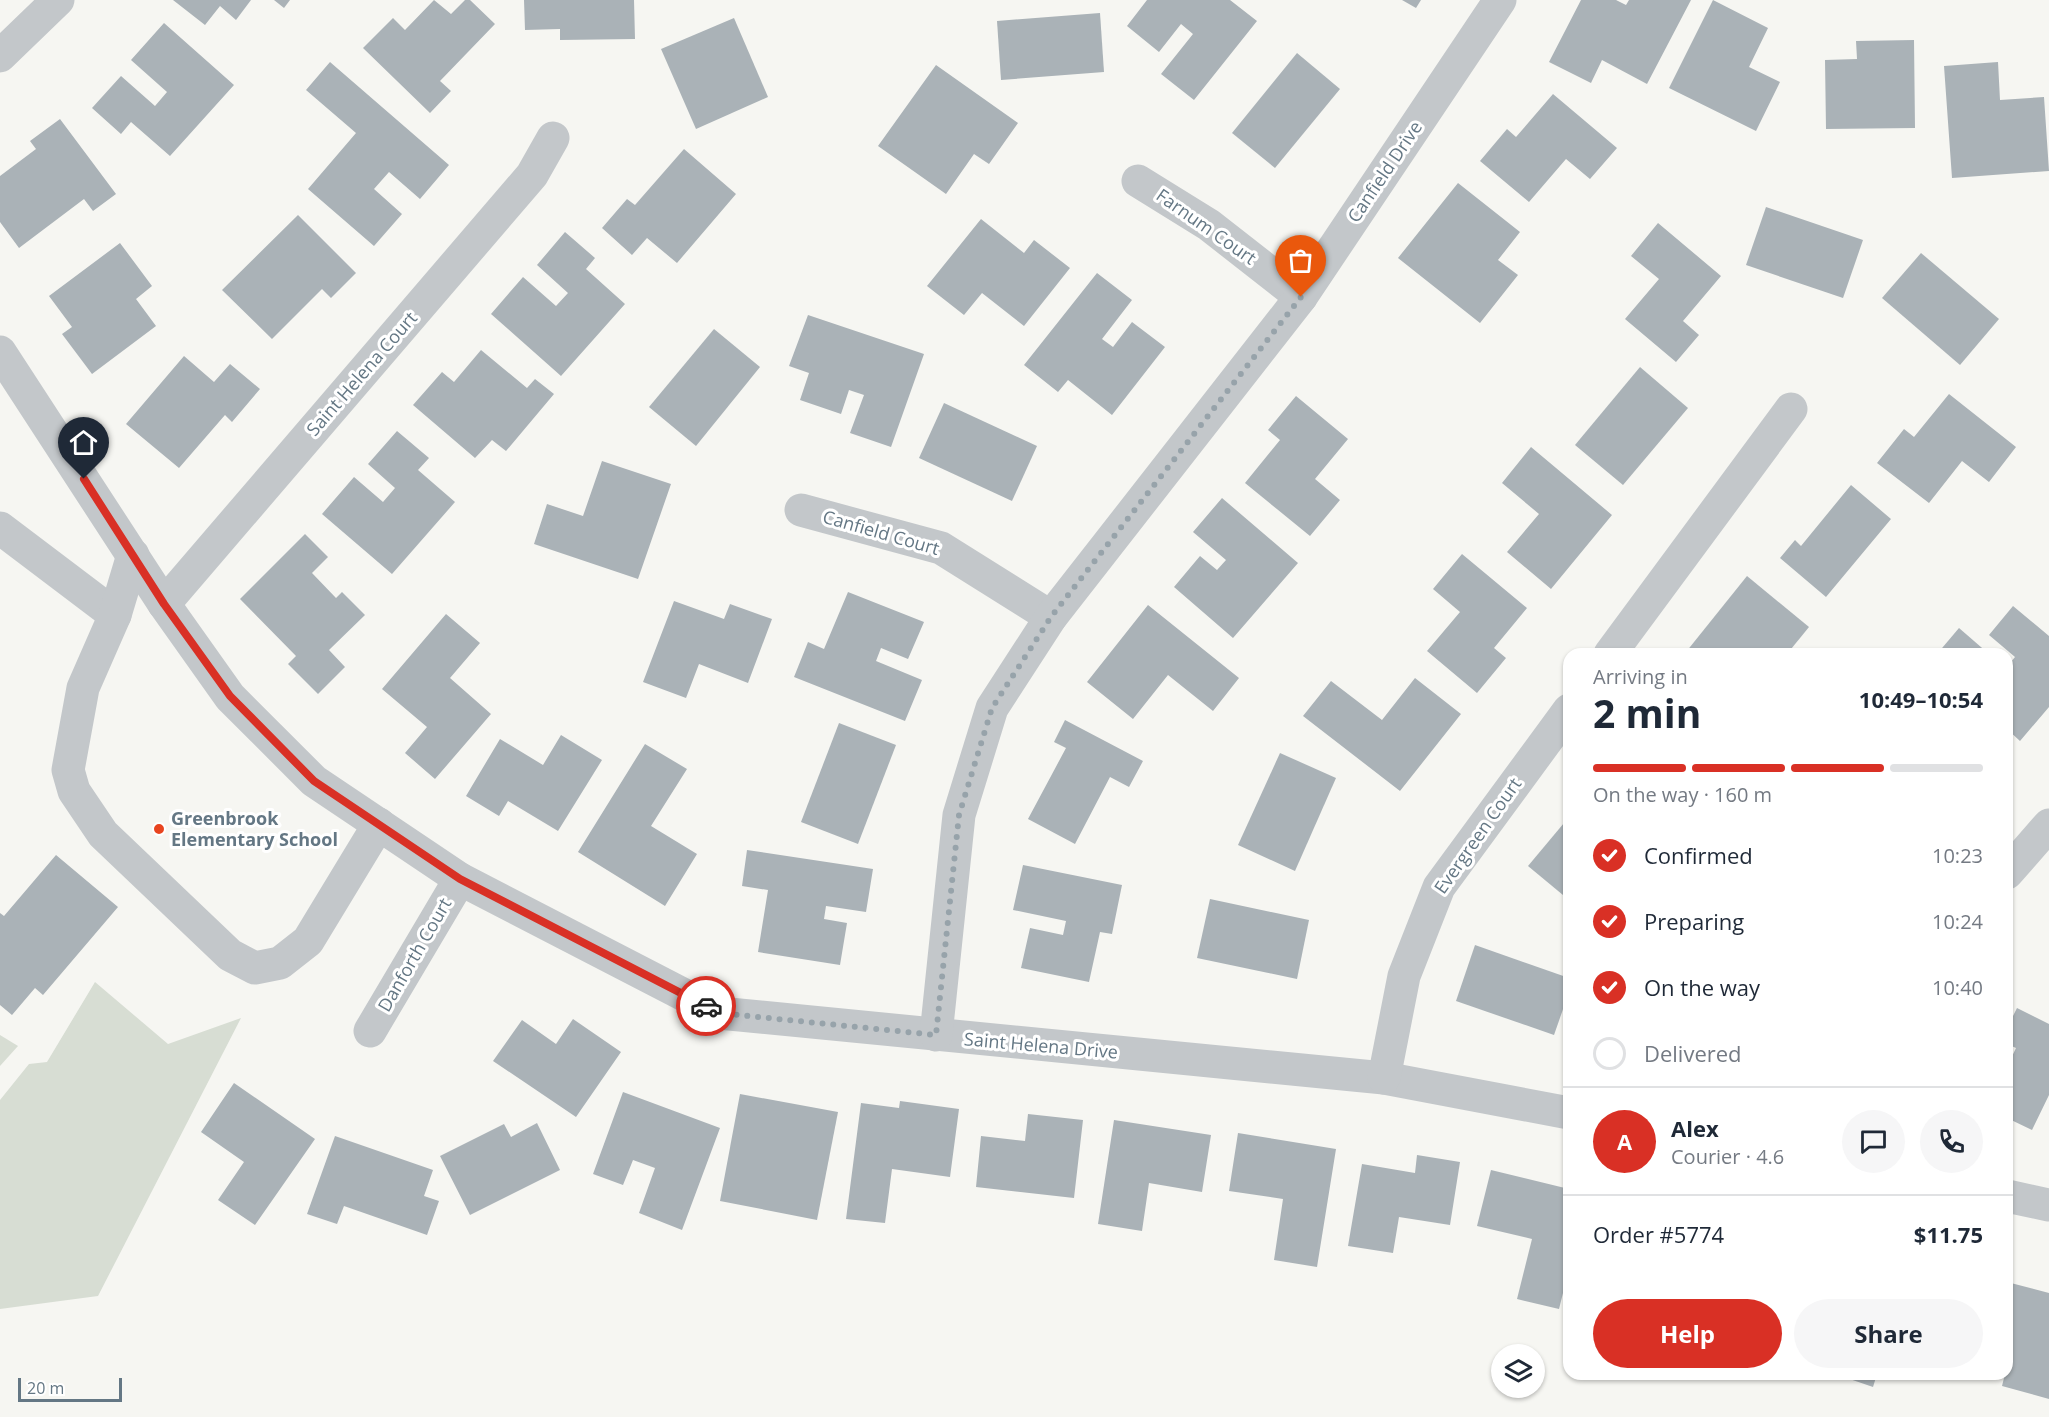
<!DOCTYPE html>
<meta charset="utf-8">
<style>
:root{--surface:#fff;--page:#f6f6f7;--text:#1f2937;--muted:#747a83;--line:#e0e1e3;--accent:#d93025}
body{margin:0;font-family:"Open Sans",sans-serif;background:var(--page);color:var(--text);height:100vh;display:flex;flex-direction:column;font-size:22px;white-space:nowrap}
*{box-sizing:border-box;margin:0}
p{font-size:20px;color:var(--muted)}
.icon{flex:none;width:33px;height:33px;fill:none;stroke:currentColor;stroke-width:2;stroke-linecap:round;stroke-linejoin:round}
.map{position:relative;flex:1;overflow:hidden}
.side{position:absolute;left:1563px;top:648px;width:450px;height:732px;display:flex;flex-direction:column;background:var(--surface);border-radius:18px;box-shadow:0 2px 4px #0004}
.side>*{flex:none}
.fabs{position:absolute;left:1491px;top:1344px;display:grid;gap:12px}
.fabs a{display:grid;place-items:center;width:54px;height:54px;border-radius:50%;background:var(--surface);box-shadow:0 2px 4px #0004;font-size:30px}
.scale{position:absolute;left:18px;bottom:15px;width:104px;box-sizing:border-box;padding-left:6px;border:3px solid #647784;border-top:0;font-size:16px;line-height:21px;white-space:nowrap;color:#647784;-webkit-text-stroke:4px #fff;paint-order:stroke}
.pin{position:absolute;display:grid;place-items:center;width:51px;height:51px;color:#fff;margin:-62px -26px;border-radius:50% 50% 50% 0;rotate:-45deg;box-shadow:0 0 6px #0007}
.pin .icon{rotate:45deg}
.courier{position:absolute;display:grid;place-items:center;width:60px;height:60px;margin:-30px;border:4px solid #d93025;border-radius:50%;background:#fff;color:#222;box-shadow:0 2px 8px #0007}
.headline em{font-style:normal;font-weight:700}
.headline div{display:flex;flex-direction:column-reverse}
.headline{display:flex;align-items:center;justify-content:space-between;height:102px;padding:0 30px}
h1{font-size:39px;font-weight:700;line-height:45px}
.bar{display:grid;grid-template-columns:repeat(4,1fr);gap:9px 6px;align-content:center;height:72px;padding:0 30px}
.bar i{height:8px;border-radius:4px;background:var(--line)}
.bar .active{background:var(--accent)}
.bar p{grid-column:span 4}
.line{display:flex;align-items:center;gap:15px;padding:0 30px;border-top:2px solid var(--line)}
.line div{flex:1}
.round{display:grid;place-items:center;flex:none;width:63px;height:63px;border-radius:32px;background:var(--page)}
ol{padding:0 30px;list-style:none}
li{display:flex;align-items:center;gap:18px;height:66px}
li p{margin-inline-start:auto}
li .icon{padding:6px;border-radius:50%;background:var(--accent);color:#fff;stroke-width:4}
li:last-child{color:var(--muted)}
li i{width:33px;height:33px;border:3px solid var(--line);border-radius:50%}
.cta{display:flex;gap:12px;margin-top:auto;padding:12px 30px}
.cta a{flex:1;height:69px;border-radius:36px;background:var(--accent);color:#fff;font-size:24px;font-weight:700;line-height:69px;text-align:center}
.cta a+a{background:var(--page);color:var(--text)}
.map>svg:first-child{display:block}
</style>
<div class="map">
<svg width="2049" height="1417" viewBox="0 0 2049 1417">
<rect width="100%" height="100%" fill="#f6f6f2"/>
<!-- green -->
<g fill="#d7ddd3">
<path d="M 95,982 L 168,1044 L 241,1018 L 98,1296 L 0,1309 L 0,1100 L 29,1064 L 47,1062 Z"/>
<path d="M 0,1035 L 18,1046 L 0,1066 Z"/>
</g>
<!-- building -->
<g fill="#aab2b7">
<path d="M 173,0 L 251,0 L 236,20 L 220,6 L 205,25 Z"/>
<path d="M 274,0 L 290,0 L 284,8 Z"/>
<path d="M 434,0 L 451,14 L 465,0 L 470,0 L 495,24 L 440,81 L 451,91 L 430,113 L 363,48 L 393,18 L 405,30 Z"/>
<path d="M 524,0 L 634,0 L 635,39 L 560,40 L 560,29 L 525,30 Z"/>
<path d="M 1147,0 L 1230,0 L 1257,21 L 1194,100 L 1161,74 L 1193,34 L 1181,24 L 1159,52 L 1127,26 Z"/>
<path d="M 1402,0 L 1421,0 L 1416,8 Z"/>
<path d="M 1581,0 L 1616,0 L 1626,5 L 1629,0 L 1691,0 L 1647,84 L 1602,60 L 1591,83 L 1549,62 Z"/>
<path d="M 1713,0 L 1768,28 L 1749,67 L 1780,82 L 1756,131 L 1669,88 Z"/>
<path d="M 1100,13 L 1104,72 L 1001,80 L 997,21 Z"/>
<path d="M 734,18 L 768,97 L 696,129 L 661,49 Z"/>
<path d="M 164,23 L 234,85 L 170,156 L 131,122 L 121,134 L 92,108 L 121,76 L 155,106 L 167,92 L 131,60 Z"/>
<path d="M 1914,40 L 1915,128 L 1826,129 L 1825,60 L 1857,59 L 1856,41 Z"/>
<path d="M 1297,53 L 1340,89 L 1275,168 L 1232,133 Z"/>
<path d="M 330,62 L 449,165 L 420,199 L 389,172 L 374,189 L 402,214 L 374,246 L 308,189 L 356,133 L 306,90 Z"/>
<path d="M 1998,62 L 2000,100 L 2044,97 L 2049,171 L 1952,178 L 1944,66 Z"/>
<path d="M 936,65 L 1018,123 L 989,164 L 974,154 L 946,194 L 878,146 Z"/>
<path d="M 1553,94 L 1617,148 L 1590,179 L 1566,159 L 1529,202 L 1480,161 L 1507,129 L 1516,137 Z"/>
<path d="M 60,119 L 116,194 L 93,211 L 84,199 L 19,248 L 0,222 L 0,176 L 36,149 L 30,141 Z"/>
<path d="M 684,149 L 736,194 L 677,263 L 647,238 L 632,255 L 602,228 L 627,199 L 635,205 Z"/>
<path d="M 1458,183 L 1520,232 L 1498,260 L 1518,275 L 1480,323 L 1398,258 Z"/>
<path d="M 1766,207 L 1863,240 L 1843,298 L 1746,265 Z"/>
<path d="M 298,215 L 356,273 L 331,298 L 322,289 L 272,339 L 222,290 Z"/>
<path d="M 981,219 L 1024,253 L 1034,240 L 1070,268 L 1024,326 L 982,293 L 964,315 L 927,286 Z"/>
<path d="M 1658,223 L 1721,276 L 1683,321 L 1699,335 L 1676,362 L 1625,319 L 1659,279 L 1631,256 Z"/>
<path d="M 565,232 L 595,258 L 586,269 L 625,304 L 561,376 L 491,314 L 523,277 L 556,306 L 568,293 L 537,265 Z"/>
<path d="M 120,243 L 152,286 L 136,299 L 156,326 L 92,374 L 62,334 L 72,327 L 49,296 Z"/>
<path d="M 1921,253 L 1999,319 L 1960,365 L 1882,298 Z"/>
<path d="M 1097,273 L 1132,300 L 1102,339 L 1113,347 L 1132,322 L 1165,347 L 1112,415 L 1068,380 L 1058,392 L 1024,365 Z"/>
<path d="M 808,315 L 924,354 L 891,447 L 850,433 L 864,395 L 849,390 L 841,414 L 800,400 L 809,373 L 789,366 Z"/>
<path d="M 714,329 L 760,367 L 696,446 L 649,407 Z"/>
<path d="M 481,350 L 527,388 L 535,379 L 554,394 L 506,451 L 492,440 L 475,458 L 413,405 L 442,372 L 454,382 Z"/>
<path d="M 184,356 L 214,382 L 230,364 L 260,389 L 232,422 L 225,415 L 179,468 L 126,424 Z"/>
<path d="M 1640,367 L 1688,408 L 1623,485 L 1575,445 Z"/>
<path d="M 1949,394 L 2016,447 L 1989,482 L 1962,461 L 1929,503 L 1877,463 L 1904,429 L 1914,437 Z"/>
<path d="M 1296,396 L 1348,439 L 1315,479 L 1340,500 L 1310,536 L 1245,483 L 1280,440 L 1268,430 Z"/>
<path d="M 944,403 L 1037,446 L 1012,501 L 919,458 Z"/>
<path d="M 397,431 L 429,458 L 418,470 L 455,502 L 392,574 L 322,514 L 354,477 L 383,502 L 395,488 L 368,464 Z"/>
<path d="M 1531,447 L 1612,515 L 1551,589 L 1507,552 L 1539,514 L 1502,483 Z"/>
<path d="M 602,461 L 671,484 L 638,579 L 534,544 L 547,504 L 583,516 Z"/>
<path d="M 1851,485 L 1891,519 L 1826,597 L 1780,558 L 1795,540 L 1801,546 Z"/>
<path d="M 1222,498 L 1298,563 L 1233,638 L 1174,587 L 1200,556 L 1217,570 L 1226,560 L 1193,532 Z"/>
<path d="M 305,534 L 328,557 L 312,573 L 336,598 L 342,592 L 365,615 L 329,650 L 345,667 L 318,694 L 288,664 L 296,656 L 240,599 Z"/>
<path d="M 1462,554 L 1527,608 L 1494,648 L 1506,658 L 1477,693 L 1427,651 L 1460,612 L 1433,589 Z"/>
<path d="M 1747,576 L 1809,627 L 1787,654 L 1689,654 L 1686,652 Z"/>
<path d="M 848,592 L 924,622 L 908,659 L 881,648 L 876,661 L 922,680 L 905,721 L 794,677 L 808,642 L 824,649 Z"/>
<path d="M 674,601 L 724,619 L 730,604 L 772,619 L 748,683 L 699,664 L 686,698 L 643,682 Z"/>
<path d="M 1148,605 L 1239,678 L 1213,711 L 1168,675 L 1133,719 L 1087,682 Z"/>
<path d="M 2013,606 L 2049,636 L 2049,707 L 2020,741 L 2007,729 L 2007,667 L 2015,657 L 1989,635 Z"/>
<path d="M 446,614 L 480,643 L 450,678 L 491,714 L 435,779 L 405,753 L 427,727 L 382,689 Z"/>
<path d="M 1959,628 L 1989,654 L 1937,654 Z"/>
<path d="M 1415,678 L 1461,714 L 1400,791 L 1303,716 L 1331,681 L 1382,720 Z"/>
<path d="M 1065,720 L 1143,761 L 1129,787 L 1110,777 L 1075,844 L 1028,819 L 1066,748 L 1054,742 Z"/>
<path d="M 839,723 L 896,745 L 858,844 L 801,822 Z"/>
<path d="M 561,735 L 602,760 L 558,831 L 508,801 L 499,816 L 466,796 L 500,739 L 543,765 Z"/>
<path d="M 645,744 L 687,769 L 651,826 L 697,854 L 665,906 L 578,852 Z"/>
<path d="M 1280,753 L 1336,778 L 1295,871 L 1238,845 Z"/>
<path d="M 1569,817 L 1569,900 L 1528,866 Z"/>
<path d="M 747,850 L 873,869 L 866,912 L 826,906 L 824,919 L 847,923 L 840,965 L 758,952 L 768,890 L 742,886 Z"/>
<path d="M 56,855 L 118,907 L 43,995 L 35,988 L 12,1015 L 0,1005 L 0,913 L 4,916 Z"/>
<path d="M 1023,865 L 1122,885 L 1112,934 L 1100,932 L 1089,982 L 1021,968 L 1030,928 L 1063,935 L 1066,921 L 1013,910 Z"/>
<path d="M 1210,899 L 1309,920 L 1297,979 L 1197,958 Z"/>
<path d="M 1475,945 L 1569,978 L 1569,992 L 1554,1035 L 1456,1001 Z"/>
<path d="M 2017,1008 L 2049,1024 L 2049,1095 L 2032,1130 L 2007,1118 L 2007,1067 L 2016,1048 L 2007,1044 L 2007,1028 Z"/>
<path d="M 573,1019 L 621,1052 L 576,1117 L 493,1061 L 522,1020 L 556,1044 Z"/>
<path d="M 234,1083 L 315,1139 L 255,1225 L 218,1200 L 244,1162 L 201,1132 Z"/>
<path d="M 623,1092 L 720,1128 L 682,1230 L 639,1213 L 655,1168 L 633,1160 L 623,1185 L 593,1174 Z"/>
<path d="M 740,1094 L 838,1112 L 817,1220 L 720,1201 Z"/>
<path d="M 900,1101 L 959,1109 L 950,1177 L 892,1169 L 885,1223 L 846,1219 L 861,1103 L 899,1108 Z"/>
<path d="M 1028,1114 L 1083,1120 L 1074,1198 L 976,1187 L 981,1136 L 1025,1141 Z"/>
<path d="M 1114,1120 L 1211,1135 L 1202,1192 L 1149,1183 L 1142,1231 L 1098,1224 Z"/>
<path d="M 537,1123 L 560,1170 L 470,1215 L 440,1156 L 504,1124 L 511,1137 Z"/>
<path d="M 1238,1133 L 1336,1149 L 1317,1267 L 1274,1260 L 1283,1199 L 1229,1191 Z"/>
<path d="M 335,1136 L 433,1170 L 424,1196 L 439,1201 L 427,1235 L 344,1206 L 337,1224 L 307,1214 Z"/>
<path d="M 1417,1155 L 1460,1162 L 1450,1225 L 1399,1217 L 1393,1253 L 1348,1246 L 1362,1164 L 1415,1173 Z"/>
<path d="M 1491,1170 L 1569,1189 L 1569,1269 L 1559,1309 L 1517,1299 L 1532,1239 L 1477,1226 Z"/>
<path d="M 2007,1282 L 2049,1293 L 2049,1399 L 2002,1386 L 2005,1374 L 2007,1374 L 2008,1363 Z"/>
<path d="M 1835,1374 L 1877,1374 L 1873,1387 Z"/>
</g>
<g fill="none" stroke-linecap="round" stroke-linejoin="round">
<!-- minor -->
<g stroke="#c3c7ca" stroke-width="33">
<path d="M 0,56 L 58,0"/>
<path d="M 1138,181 L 1209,225 L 1301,297"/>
<path d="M 0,352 L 164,604 L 230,697 L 314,781 L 460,879 L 719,1013 L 1384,1078 L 1569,1113"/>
<path d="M 801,510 L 941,548 L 1051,617"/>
<path d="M 0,528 L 115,615"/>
<path d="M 133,555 L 115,615 L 83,688 L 68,770 L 74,791 L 103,834 L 230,955 L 255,968 L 280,963 L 308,941 L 379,824"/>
<path d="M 164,604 L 532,175 L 553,138"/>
<path d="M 1610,654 L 1791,409"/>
<path d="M 2007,873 L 2049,825"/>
<path d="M 370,1031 L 460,879"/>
<path d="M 936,1035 L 959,815 L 992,708 L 1051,617 L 1301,297 L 1500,0"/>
<path d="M 1384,1078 L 1404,976 L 1439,887 L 1569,710"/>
<path d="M 2007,1196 L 2049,1205"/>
</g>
</g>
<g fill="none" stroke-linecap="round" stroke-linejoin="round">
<!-- done -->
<path stroke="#97a3aa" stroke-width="6" stroke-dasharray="0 10.8" d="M 706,1006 L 719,1013 L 936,1035 L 959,815 L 992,708 L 1051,617 L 1301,297"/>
<!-- route -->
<path stroke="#d93025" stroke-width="8" d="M 84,479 L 164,604 L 230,696 L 314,781 L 460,879 L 706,1006"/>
</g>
<!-- markers -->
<circle fill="#e8441f" stroke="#fff" stroke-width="2" cx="159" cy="829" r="6"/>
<g text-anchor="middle" stroke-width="6" stroke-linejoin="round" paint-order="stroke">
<!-- street labels -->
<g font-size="18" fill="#647784" stroke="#fff">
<text transform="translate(1385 172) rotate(-56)" y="6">Canfield Drive</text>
<text transform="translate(1206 227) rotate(35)" y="6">Farnum Court</text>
<text transform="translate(362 374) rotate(-49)" y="6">Saint Helena Court</text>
<text transform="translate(881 533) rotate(16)" y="6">Canfield Court</text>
<text transform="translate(1478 836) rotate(-55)" y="6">Evergreen Court</text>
<text transform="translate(415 955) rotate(-60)" y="6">Danforth Court</text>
<text transform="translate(1041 1046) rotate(5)" y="6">Saint Helena Drive</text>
</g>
<!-- poi labels -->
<g font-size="18" font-weight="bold" fill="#647784" stroke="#fff" text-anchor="start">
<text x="171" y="825">Greenbrook<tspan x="171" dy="21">Elementary School</tspan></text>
</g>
</g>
</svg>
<div class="fabs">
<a><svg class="icon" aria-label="layers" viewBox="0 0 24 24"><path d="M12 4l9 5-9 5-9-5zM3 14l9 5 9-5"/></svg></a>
</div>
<div class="scale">20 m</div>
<div class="pin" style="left:1301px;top:297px;background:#ea580c"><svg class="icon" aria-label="bag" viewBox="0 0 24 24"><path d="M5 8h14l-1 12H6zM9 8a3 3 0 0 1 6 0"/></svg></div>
<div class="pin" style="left:84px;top:479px;background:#1f2937"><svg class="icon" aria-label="home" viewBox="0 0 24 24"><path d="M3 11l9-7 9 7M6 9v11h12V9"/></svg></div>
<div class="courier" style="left:706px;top:1006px"><svg class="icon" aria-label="car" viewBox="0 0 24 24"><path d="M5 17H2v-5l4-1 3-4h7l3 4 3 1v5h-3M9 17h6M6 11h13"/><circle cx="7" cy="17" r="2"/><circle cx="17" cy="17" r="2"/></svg></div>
<section class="side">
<div class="headline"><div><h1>2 min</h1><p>Arriving in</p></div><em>10:49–10:54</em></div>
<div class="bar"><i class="active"></i><i class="active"></i><i class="active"></i><i></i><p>On the way · 160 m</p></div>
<ol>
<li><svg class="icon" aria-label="check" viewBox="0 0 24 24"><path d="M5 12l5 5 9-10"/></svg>Confirmed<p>10:23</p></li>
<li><svg class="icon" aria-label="check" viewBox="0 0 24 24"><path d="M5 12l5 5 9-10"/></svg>Preparing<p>10:24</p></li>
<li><svg class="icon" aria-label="check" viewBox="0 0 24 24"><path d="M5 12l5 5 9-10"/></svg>On the way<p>10:40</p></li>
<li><i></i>Delivered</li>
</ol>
<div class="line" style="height:108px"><b class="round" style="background:var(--accent);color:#fff">A</b><div><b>Alex</b><p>Courier · 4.6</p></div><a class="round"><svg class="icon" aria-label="chat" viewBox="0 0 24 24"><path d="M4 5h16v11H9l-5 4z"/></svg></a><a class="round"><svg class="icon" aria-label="phone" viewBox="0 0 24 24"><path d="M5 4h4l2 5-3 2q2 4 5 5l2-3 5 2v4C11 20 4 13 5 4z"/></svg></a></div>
<div class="line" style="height:78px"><div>Order #5774</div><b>$11.75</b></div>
<div class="cta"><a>Help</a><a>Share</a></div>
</section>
</div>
